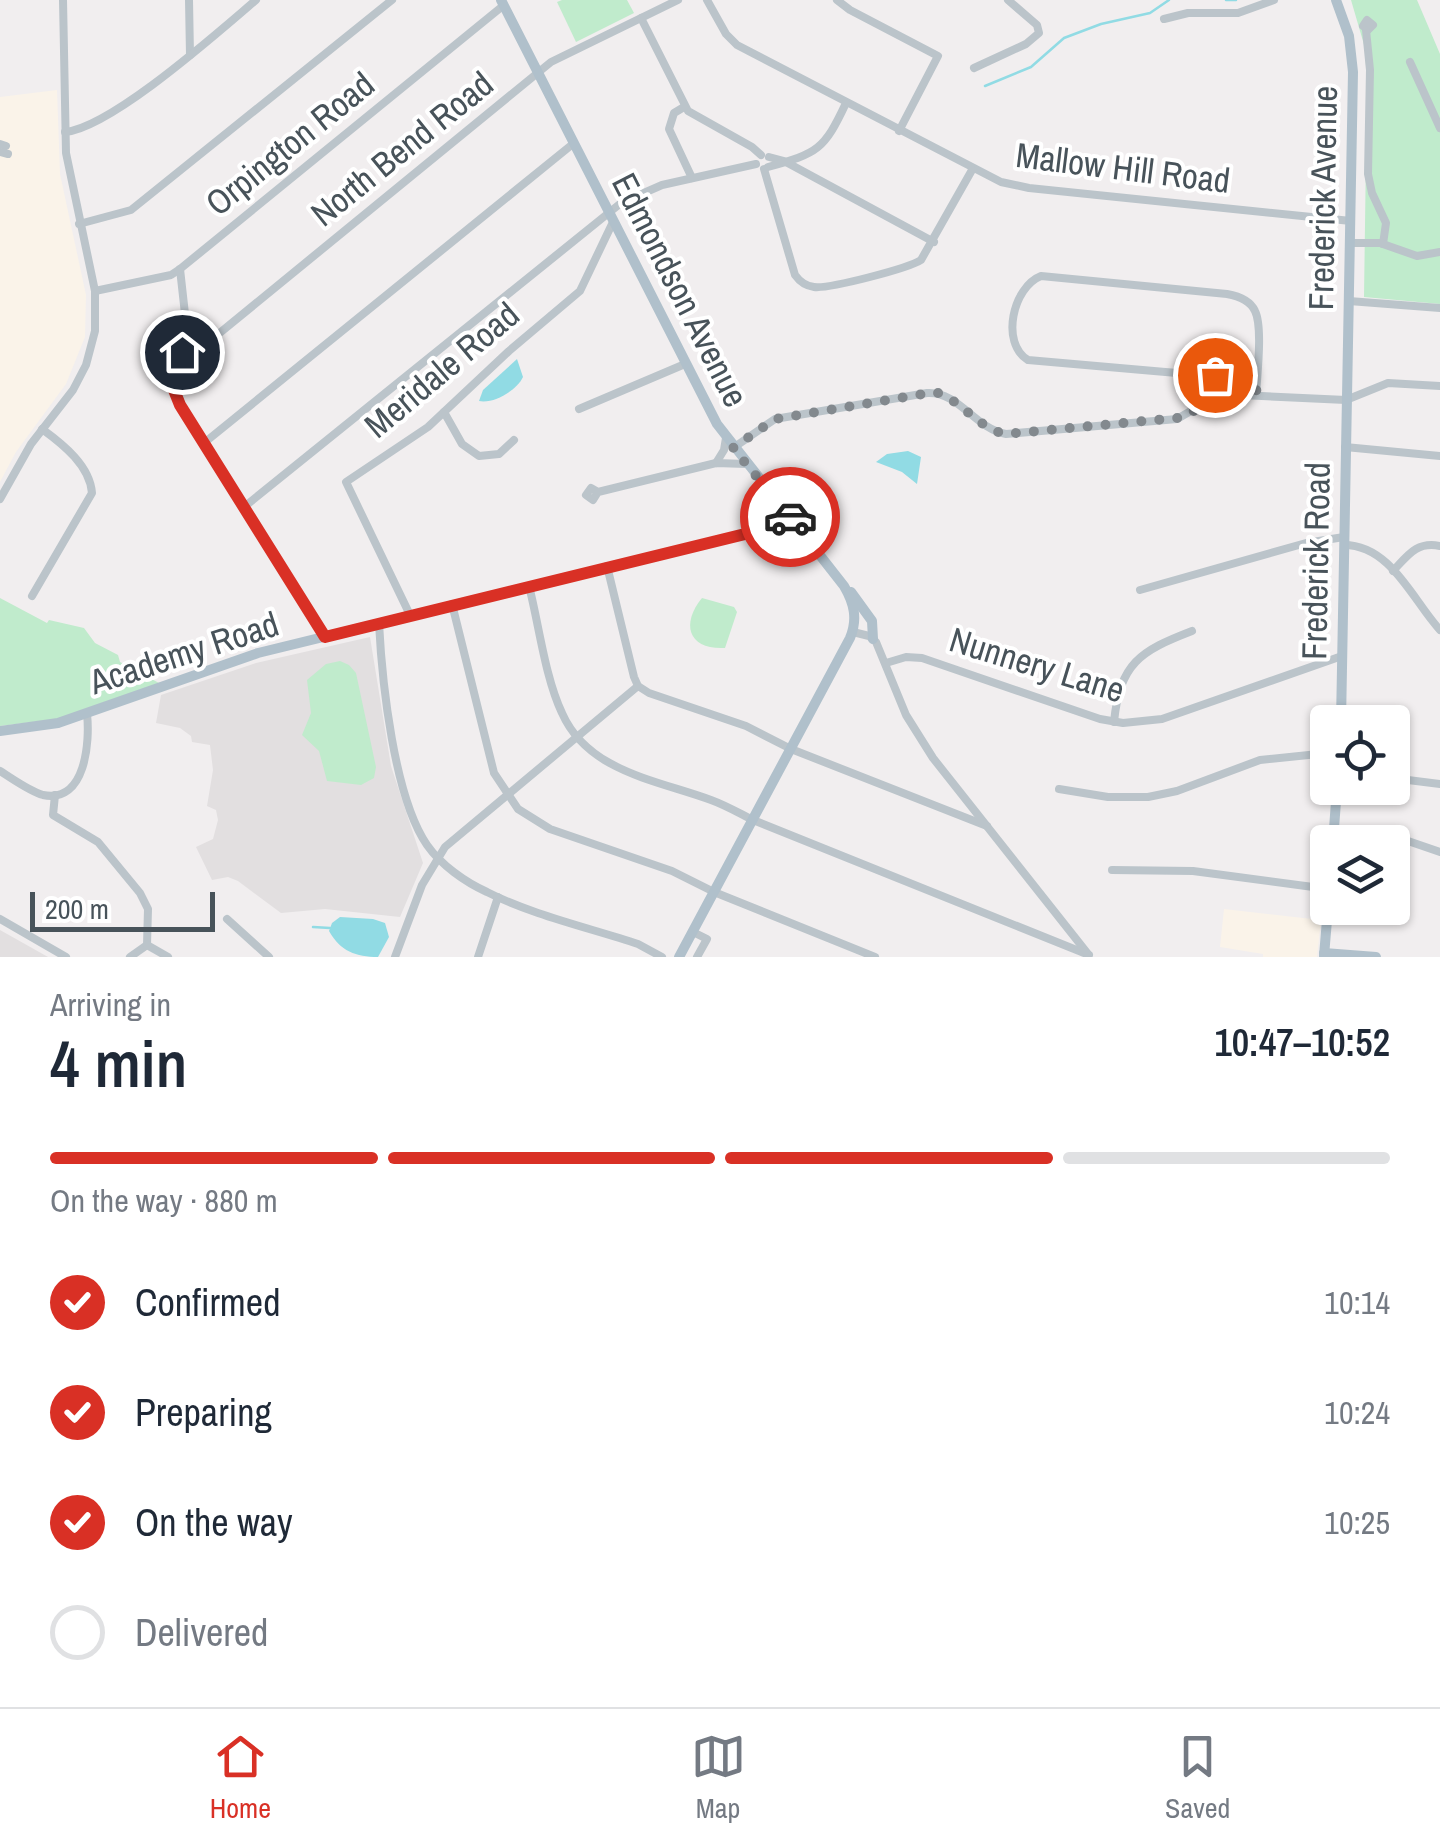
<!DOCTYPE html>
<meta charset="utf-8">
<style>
:root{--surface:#fff;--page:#f6f6f7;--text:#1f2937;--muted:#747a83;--line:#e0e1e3;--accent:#d93025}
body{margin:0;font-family:"Archivo Narrow",sans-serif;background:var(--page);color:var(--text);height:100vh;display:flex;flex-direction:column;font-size:38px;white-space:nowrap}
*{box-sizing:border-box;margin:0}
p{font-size:32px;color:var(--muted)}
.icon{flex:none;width:55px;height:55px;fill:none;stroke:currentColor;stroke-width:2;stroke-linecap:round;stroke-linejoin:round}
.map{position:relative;height:957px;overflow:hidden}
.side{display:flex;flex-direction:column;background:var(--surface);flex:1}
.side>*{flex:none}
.tools{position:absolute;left:1310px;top:705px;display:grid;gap:20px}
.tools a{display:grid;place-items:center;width:100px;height:100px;border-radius:10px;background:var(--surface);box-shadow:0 2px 8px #0004;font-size:50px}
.scale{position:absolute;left:30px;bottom:25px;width:185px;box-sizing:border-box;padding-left:10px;border:5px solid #48535a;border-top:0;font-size:28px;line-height:35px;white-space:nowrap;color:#48535a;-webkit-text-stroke:8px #fff;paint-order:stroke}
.pin{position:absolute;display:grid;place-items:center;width:85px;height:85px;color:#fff;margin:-42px;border:5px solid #fff;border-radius:50%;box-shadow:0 2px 10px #0007}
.courier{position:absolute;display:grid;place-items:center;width:100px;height:100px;margin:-50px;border:8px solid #d93025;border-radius:50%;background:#fff;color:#222;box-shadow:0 2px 12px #0007}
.summary em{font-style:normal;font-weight:600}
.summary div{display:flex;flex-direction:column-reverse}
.summary{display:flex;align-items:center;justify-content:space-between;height:170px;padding:0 50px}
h1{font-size:65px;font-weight:600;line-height:75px}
.bar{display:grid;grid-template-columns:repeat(4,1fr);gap:15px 10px;align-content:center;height:120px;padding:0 50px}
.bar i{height:12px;border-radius:8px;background:var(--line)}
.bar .on{background:var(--accent)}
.bar p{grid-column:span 4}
ol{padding:0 50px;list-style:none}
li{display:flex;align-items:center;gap:30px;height:110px}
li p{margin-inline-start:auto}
li .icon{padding:10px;border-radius:50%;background:var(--accent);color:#fff;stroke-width:4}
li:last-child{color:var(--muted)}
li i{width:55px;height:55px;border:5px solid var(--line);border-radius:50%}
.dock{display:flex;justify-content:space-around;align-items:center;height:140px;border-top:2px solid var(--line);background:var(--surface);font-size:28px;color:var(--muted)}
.dock a{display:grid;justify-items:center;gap:5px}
.dock .on{color:var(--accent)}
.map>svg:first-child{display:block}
</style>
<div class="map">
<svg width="1440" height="957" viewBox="0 0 1440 957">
<rect width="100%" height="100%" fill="#f1eeef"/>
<!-- commercial -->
<g fill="#faf3e9">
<path d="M 57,90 L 60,174 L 86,295 L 85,337 L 66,384 L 16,452 L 0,482 L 0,97 Z"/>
<path d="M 1224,909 L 1321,920 L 1317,957 L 1263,957 L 1263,954 L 1220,947 Z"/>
</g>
<!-- education -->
<g fill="#e2dfe0">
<path d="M 370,637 L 391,766 L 423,863 L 400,917 L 325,909 L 281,913 L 238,881 L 228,877 L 212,880 L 196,847 L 213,839 L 218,820 L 216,810 L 207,806 L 213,770 L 210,745 L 192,742 L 191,736 L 180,728 L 156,723 L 161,695 L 256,663 Z"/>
<path d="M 0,930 L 48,957 L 0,957 Z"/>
</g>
<!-- green -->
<g fill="#c0ebcc">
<path d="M 562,0 L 627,0 L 634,13 L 576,42 L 557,2 Z"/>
<path d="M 1351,0 L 1417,0 L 1440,54 L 1440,304 L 1364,297 L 1367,83 L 1365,48 Z"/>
<path d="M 0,598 L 47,623 L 49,620 L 84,628 L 95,643 L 118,655 L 120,662 L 159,683 L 57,719 L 0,726 Z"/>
<path d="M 702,598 L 734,607 L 737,612 L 725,648 C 689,650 680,625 702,598 Z"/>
<path d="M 340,661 L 349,665 L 356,673 L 376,767 L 374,778 L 361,785 L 327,781 L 319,751 L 302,735 L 311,713 L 307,680 L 326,664 Z"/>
</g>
<!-- water -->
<g fill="#91dbe4">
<path d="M 517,359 L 523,377 C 517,390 494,404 479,401 L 483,390 Z"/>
<path d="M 908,451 L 921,457 L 917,484 L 902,472 L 876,462 L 887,454 Z"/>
<path d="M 340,917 L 373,919 L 385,923 L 389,937 L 378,957 C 356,957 340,951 329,931 L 332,923 Z"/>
</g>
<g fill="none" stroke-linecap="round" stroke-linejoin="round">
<!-- stream -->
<g stroke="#91dbe4" stroke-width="2.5">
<path d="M 1226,0 L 1236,0"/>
<path d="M 985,86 L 1031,67 L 1064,38 L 1101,24 L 1150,13 L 1169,0"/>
<path d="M 313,927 L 330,928"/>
</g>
<!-- minor -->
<g stroke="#bbc4ca" stroke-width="8">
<path d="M 189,0 L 190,55"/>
<path d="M 707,0 L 726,34 L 737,45 L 1001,182 L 1029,188 L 1351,221"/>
<path d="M 837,0 L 850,10 L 938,56 L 899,131"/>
<path d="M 641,18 L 688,111 L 752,147 L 761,155"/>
<path d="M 1164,19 L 1188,13 L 1238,13 L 1274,0"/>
<path d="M 1367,20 L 1373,25 L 1368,30 L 1363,26 Z"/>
<path d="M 1366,30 L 1370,70 L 1368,174 L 1372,193 L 1386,223 L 1383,244"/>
<path d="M 1410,62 L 1440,128"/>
<path d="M 974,68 L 1026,44 L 1039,33 L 1037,25 L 1008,0"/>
<path d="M 684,107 L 674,113 L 669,129 L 692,178"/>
<path d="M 65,132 C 112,127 217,33 256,0"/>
<path d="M 0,144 L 6,146"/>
<path d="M 0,152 L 8,154"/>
<path d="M 769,157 L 784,161 L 934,242"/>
<path d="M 768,167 C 818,153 824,150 846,103"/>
<path d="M 764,169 L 795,275 C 800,282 806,286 814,287 C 830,289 909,268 921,260 L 972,170"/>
<path d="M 79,224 L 131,210 L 392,0"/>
<path d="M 1351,243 L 1380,243 L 1417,256 L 1440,252"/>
<path d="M 180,269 L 186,323 L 175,379 L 176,396 L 325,637"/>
<path d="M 95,291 L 171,275 L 180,269 L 504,5"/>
<path d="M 1349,301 L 1440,308"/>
<path d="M 178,367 L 551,62 L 678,0"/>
<path d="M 1256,395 C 1257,376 1263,327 1255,311 C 1250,300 1238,296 1227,294 L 1041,276 C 1013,287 1000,343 1028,360 L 1257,380"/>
<path d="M 579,409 L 685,364"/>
<path d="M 444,412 L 462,444 L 479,456 L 499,454 L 514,440"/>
<path d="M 204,443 L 574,143"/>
<path d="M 1345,447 L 1440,456"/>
<path d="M 733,448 L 775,419 L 927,393 C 959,391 975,429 1006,434 L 1177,419 L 1220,394 L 1346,400 L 1388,383 L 1440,386"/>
<path d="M 716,463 L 724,450 L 726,438"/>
<path d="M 598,492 L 591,488 L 586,495 L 593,500 L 598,492 L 716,463 L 746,464"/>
<path d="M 0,499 L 31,444 L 73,390 L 86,365 L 95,331 L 95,291 L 66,153 L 63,0"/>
<path d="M 244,507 L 621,203 L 662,185 L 756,164"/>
<path d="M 1344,545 C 1391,545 1413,601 1440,630"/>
<path d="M 607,566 L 634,677 L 638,686 L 649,693 L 746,726 L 791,749 L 987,826"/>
<path d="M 1393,571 C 1408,555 1417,541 1440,546"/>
<path d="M 529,586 C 539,625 545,677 562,713 C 588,772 657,780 711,800 C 725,805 739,813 753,820 L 1089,955"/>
<path d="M 1140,590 L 1306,543 L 1344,537"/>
<path d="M 32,596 L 92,493 C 90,466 64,445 42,429"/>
<path d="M 452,604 L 494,773 L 518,809 L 550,829 L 672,871 L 714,892 L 875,957"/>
<path d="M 410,615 L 346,482 L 428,427 L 509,351 L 580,291 L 613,222"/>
<path d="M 379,623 C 382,682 394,797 427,845 C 441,865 465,882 487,892 C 532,915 590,928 638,944 L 662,957"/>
<path d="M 853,632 L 869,636 L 876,642 L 906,715 L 933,758 L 1088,954"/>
<path d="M 886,663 L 906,657 L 922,658 L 1100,719 L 1123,723 L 1162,719 L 1342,656"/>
<path d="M 1114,722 C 1120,663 1140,651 1192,631"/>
<path d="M 0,771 C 13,779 29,791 43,795 C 86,804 90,741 87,714"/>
<path d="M 1392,778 L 1440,784"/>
<path d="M 1059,789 L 1108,797 L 1148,797 L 1177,791 L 1260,760 L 1328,753"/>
<path d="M 55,795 L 53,815 L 98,842 L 140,893 L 148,909 L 147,945 L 130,957"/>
<path d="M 1333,834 L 1376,830 L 1440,852"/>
<path d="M 1112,870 L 1193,871 L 1328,889"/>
<path d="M 0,919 L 66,957"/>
<path d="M 227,919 L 269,957"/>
<path d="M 693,932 L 707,939 L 697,957"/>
<path d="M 147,945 L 168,957"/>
<path d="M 395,957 L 422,885 L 445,847 L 638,686"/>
<path d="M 478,957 L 498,897"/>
</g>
<!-- major -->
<g stroke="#b0c0cb" stroke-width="10">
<path d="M 501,0 L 717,424 L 844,586 C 854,603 858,619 850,638 L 679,957"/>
<path d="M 1336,0 L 1349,36 L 1353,72 L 1341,722"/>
<path d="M 851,592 L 872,621 L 873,639"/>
<path d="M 0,731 L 58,723 L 258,653 L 794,522"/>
<path d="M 1333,842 L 1337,788"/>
<path d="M 1324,953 L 1376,957"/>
<path d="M 1324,956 L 1328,908"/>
</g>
</g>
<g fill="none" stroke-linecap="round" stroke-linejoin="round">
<!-- done -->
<path stroke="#83898e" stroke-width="10" stroke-dasharray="0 18" d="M 790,517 L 733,448 L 775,419 L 935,392 C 962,400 978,429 1006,434 L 1177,418 L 1191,413 L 1214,396 L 1256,395 L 1257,380 L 1215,375"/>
<!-- route -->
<path stroke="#d93025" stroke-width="12" d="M 182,352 L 174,390 L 180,405 L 325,637 L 794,522 L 790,517"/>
</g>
<g text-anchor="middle" stroke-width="8" stroke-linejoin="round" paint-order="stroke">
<!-- street labels -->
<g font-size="35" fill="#48535a" stroke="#fff">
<text transform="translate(290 144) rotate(-39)" y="12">Orpington Road</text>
<text transform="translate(402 149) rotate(-39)" y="12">North Bend Road</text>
<text transform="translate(1123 168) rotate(7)" y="12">Mallow Hill Road</text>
<text transform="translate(1323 198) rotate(-89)" y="12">Frederick Avenue</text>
<text transform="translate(680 290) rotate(63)" y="12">Edmondson Avenue</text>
<text transform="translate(442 370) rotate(-40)" y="12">Meridale Road</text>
<text transform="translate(1316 561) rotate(-89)" y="12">Frederick Road</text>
<text transform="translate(184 653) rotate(-18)" y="12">Academy Road</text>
<text transform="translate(1037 665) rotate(17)" y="12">Nunnery Lane</text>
</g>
</g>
</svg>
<div class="tools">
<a><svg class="icon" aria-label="locate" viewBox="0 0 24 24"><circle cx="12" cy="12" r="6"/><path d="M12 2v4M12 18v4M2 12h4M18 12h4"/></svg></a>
<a><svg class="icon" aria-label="layers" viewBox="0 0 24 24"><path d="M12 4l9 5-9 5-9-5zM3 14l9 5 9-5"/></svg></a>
</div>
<div class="scale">200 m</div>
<div class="pin" style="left:1215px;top:375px;background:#ea580c"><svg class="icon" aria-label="bag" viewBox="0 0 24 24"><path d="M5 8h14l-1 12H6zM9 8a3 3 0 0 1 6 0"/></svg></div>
<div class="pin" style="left:182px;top:352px;background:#1f2937"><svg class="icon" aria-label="home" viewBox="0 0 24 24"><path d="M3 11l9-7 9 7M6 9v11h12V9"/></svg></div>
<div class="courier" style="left:790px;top:517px"><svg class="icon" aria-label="car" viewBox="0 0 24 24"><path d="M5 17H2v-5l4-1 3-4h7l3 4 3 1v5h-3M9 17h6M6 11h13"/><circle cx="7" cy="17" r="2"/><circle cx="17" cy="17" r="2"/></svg></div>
</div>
<section class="side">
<div class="summary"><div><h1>4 min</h1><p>Arriving in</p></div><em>10:47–10:52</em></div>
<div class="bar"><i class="on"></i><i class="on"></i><i class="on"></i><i></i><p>On the way · 880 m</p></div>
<ol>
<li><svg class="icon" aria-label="check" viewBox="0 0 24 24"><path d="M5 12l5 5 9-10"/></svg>Confirmed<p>10:14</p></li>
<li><svg class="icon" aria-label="check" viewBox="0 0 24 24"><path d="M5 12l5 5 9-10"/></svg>Preparing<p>10:24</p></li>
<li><svg class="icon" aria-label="check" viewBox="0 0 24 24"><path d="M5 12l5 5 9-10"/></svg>On the way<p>10:25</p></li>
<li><i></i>Delivered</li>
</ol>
</section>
<nav class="dock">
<a class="on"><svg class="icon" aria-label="home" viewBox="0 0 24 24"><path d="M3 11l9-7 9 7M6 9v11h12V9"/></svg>Home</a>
<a><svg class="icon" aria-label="map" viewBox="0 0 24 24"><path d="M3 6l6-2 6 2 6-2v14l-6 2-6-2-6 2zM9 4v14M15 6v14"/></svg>Map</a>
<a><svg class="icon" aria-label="saved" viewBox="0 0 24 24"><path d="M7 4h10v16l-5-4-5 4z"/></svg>Saved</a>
</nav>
